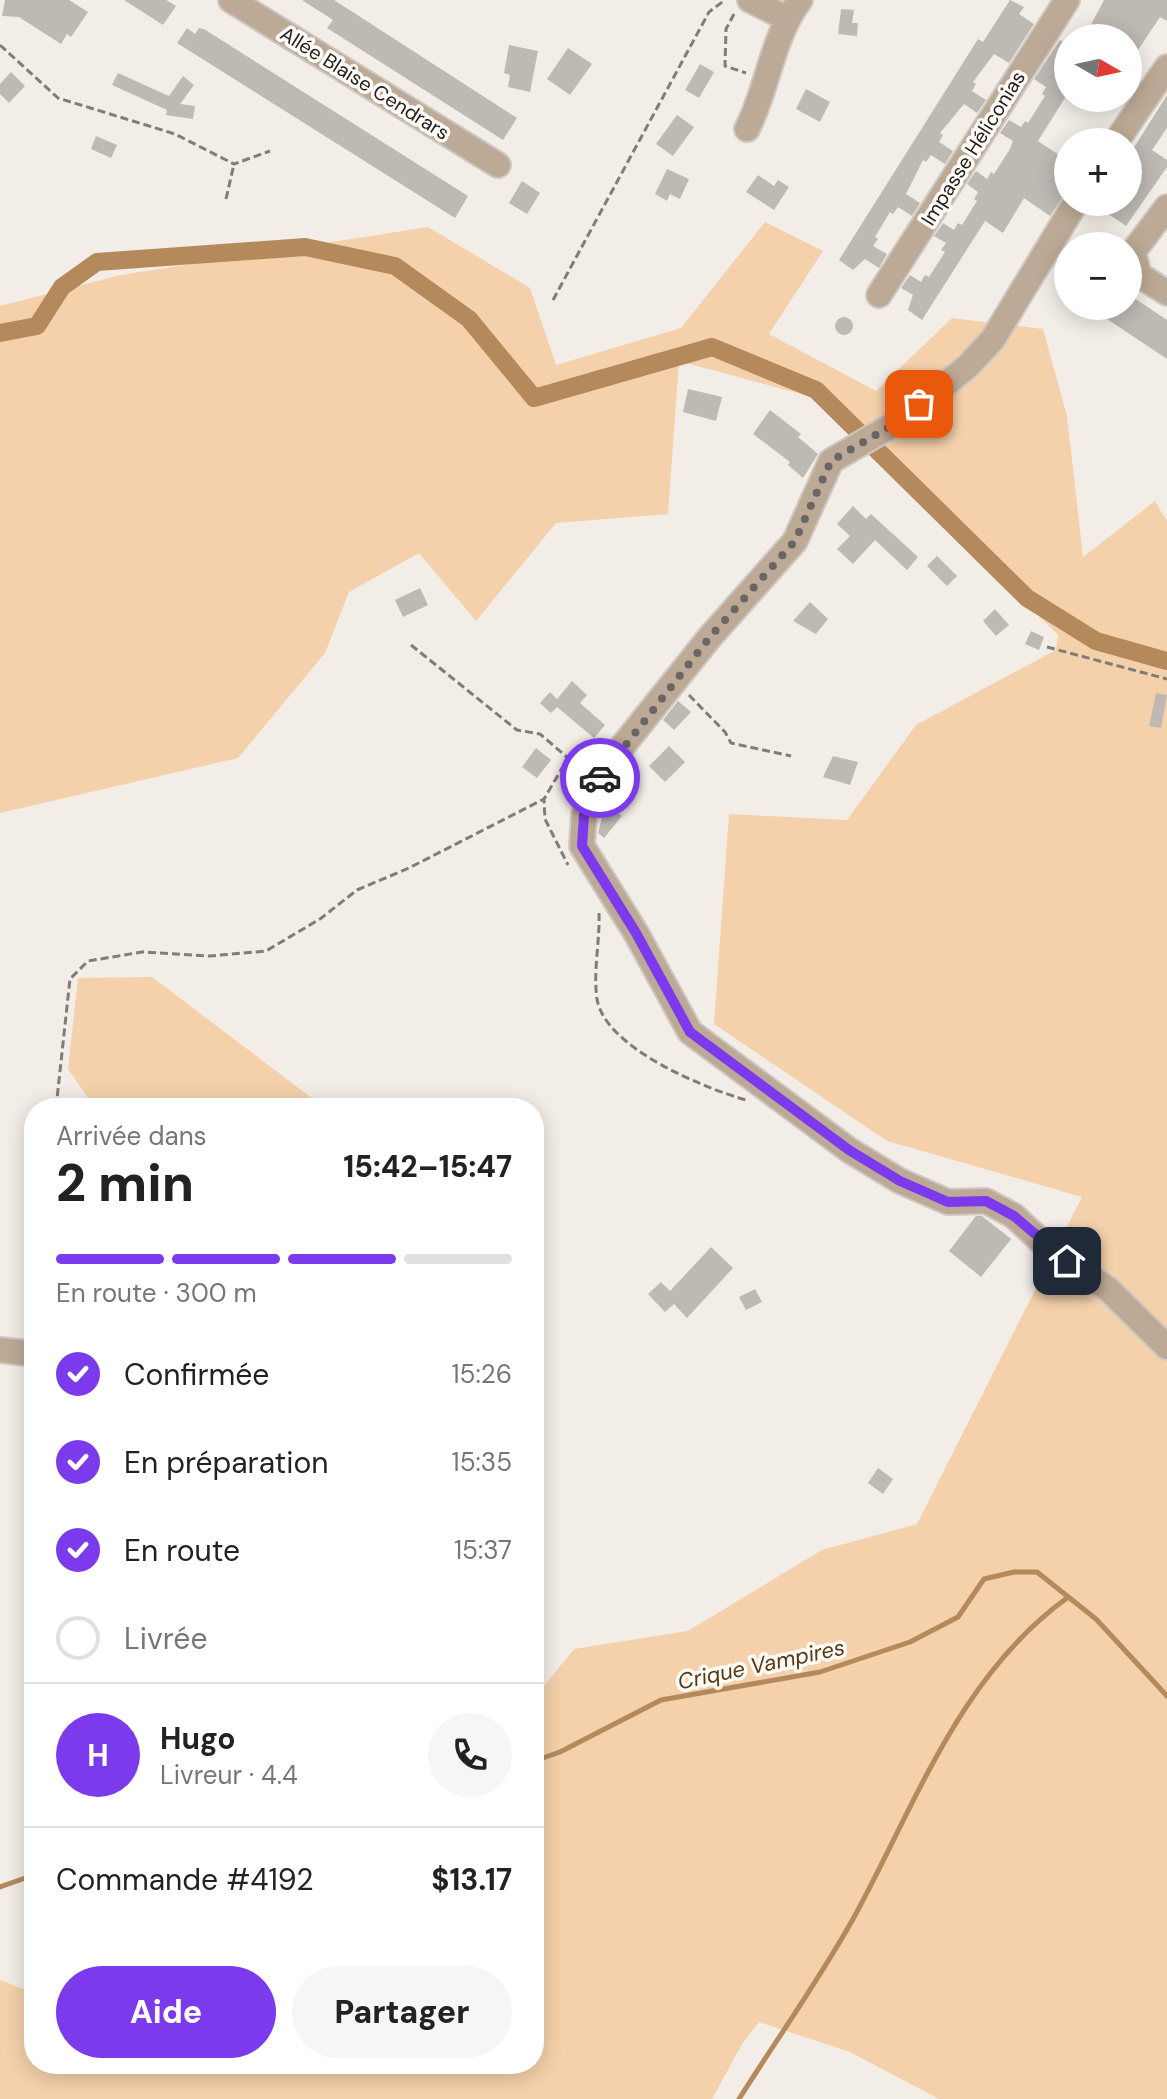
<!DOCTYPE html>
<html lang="fr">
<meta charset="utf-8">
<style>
:root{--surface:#fff;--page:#f6f6f6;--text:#222;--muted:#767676;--line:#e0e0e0;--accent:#7c3aed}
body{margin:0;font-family:"DM Sans",sans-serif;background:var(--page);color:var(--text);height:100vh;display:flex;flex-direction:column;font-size:30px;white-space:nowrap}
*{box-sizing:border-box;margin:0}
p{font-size:26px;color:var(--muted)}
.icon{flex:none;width:44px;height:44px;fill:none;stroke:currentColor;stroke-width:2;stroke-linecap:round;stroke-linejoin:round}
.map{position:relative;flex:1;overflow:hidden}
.sheet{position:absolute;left:24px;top:1098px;width:520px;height:976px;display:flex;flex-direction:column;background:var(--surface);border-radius:32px;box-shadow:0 4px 20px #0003}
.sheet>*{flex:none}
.needle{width:52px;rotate:99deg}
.buttons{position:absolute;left:1054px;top:24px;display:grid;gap:16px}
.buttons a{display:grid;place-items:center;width:88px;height:88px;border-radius:50%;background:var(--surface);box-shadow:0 4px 20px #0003;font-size:40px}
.pin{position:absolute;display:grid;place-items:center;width:68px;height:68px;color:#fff;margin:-34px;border-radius:16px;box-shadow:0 4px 12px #0006}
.courier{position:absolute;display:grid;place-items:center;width:80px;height:80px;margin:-40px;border:6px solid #7c3aed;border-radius:50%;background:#fff;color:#222;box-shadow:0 2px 10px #0007}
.summary em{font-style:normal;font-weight:800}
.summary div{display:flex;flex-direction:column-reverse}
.summary{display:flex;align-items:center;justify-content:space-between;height:136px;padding:0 32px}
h1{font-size:52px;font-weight:800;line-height:60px}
.bar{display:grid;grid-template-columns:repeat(4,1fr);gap:12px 8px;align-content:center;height:96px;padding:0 32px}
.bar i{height:10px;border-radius:6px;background:var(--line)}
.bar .current{background:var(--accent)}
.bar p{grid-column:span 4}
.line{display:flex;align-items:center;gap:20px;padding:0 32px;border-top:2px solid var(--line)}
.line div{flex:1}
.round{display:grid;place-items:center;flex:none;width:84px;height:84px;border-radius:42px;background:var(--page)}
ol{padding:0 32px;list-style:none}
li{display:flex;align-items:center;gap:24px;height:88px}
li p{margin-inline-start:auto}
li .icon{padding:8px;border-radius:50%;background:var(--accent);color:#fff;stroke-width:4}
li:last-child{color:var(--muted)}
li i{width:44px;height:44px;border:4px solid var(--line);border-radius:50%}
.button{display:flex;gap:16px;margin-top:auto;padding:16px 32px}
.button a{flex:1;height:92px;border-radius:48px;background:var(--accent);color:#fff;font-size:32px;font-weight:800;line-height:92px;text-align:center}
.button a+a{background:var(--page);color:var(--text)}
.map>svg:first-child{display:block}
</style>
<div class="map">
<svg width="1167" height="2099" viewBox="0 0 1167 2099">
<rect width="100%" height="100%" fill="#f3ede7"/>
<!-- green -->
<g fill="#f4d1ab">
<path d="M 765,222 L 823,251 L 769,334 L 876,391 L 952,318 L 1043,329 L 1067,416 L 1083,557 L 1155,501 L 1167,521 L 1167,2099 L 939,2099 L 850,2052 L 759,2022 L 742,2044 L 712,2099 L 0,2099 L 0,1980 L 34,1993 L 34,2064 L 534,2064 L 534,1674 L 544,1686 L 574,1649 L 688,1631 L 822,1550 L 917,1524 L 1082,1197 L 887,1141 L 714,1024 L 729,814 L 847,820 L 916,725 L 1056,650 L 1058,635 L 823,400 L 679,361 L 668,514 L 556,523 L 476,621 L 419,553 L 349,592 L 325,653 L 238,758 L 0,813 L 0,306 L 121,275 L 428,227 L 530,288 L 556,365 L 681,328 Z"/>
<path d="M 152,977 L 325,1108 L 95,1108 L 68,1069 L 78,978 Z"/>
</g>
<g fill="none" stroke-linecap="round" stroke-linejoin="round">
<!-- stream -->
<g stroke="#b48a5c" stroke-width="5">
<path d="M 534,1761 L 560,1752 L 661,1700 L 820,1672 L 910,1642 L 958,1617 L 984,1579 L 1014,1572 L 1037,1572 L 1096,1619 L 1167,1696"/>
<path d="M 0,1887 L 34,1875"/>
<path d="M 739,2099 C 777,2039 819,1980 853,1919 C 915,1806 959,1676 1067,1598"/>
</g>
<!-- canal -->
<path stroke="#b48a5c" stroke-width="18" d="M 0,333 L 37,326 L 62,287 L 97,262 L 305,247 L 395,266 L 469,319 L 534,398 L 712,347 L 816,390 L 1027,598 L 1096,641 L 1167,661"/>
</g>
<!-- building -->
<g fill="#bfb9b4">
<path d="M 5,0 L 69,0 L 88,12 L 71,37 L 67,34 L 61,44 L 19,17 L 2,16 Z"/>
<path d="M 124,0 L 166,0 L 176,6 L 163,25 Z"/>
<path d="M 302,0 L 334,0 L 517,118 L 503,140 L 327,28 L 333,20 Z"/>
<path d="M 1010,0 L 1024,7 L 1019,14 L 1034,24 L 1009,63 L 994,54 L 973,82 L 976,84 L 972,91 L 986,100 L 977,113 L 964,104 L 940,133 L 943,135 L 939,142 L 953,151 L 945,164 L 931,155 L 926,162 L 923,160 L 906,194 L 920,203 L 912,216 L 898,207 L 893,214 L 890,212 L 875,237 L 878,239 L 873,246 L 887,254 L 879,268 L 865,259 L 853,270 L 839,260 L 978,39 L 983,42 Z"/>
<path d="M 1104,0 L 1167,0 L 1167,21 L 1160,17 L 1128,65 L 1128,38 L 1084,38 Z"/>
<path d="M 841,9 L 854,10 L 852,23 L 858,23 L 857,36 L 838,34 Z"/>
<path d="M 187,28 L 195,34 L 199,28 L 204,29 L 468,196 L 455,218 L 177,43 Z"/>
<path d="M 1060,40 L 1068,45 L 1068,93 L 1038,141 L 1068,161 L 1068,189 L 1050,216 L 1024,198 L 1003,233 L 985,221 L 922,320 L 908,310 L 913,295 L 901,288 L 910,275 L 921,282 L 925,275 L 929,277 L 945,252 L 941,250 L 946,243 L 934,236 L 943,223 L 954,230 L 958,223 L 962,225 L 977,201 L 974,199 L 978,192 L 967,184 L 976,171 L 987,179 L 991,172 L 994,174 L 1010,149 L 1013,141 L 1000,133 L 1009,120 L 1021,127 L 1025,121 L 1028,123 L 1045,96 L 1042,94 L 1046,87 L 1034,79 Z"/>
<path d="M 509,45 L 538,51 L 530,92 L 508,87 L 510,75 L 504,73 Z"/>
<path d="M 568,48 L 592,64 L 570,95 L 547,79 Z"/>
<path d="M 700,64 L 714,72 L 699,98 L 685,90 Z"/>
<path d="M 11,72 L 25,86 L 9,103 L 0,94 L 0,84 Z"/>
<path d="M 118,73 L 169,96 L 183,76 L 194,85 L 180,104 L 195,106 L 193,119 L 166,115 L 167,110 L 112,85 Z"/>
<path d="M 806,89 L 830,102 L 820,122 L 796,109 Z"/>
<path d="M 1167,95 L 1167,128 L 1152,150 L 1167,160 L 1167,167 L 1126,226 L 1091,202 L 1128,202 L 1128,157 Z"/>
<path d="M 677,115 L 694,127 L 673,156 L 656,144 Z"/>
<path d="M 96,136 L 117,145 L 111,158 L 91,149 Z"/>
<path d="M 667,169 L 689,179 L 680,199 L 670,194 L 667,201 L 655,194 Z"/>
<path d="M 758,175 L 774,186 L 778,180 L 789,187 L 774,210 L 746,192 Z"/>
<path d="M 522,181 L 540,193 L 527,214 L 509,203 Z"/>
<path d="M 1128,294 L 1167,320 L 1167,359 L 1107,319 L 1115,306 L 1128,306 Z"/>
<circle cx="844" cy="326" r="9"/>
<path d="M 688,389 L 722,397 L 716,421 L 683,412 Z"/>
<path d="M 770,410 L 801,434 L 798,437 L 818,454 L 803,478 L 788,465 L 790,462 L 753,434 Z"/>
<path d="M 853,506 L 866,519 L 871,514 L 918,557 L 907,570 L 875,540 L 853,564 L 837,549 L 850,536 L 837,524 Z"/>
<path d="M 937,556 L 957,576 L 947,586 L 927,566 Z"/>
<path d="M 420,588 L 428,605 L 403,617 L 395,600 Z"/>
<path d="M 810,602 L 828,619 L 816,634 L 793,621 Z"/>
<path d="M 995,609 L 1009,625 L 996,636 L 983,621 Z"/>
<path d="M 1031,631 L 1044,637 L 1039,650 L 1025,644 Z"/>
<path d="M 572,681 L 587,695 L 580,703 L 605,725 L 594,738 L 557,707 L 551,713 L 540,703 L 550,692 L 557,699 Z"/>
<path d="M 1156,693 L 1167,695 L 1161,728 L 1149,726 Z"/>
<path d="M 678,701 L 691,712 L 674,730 L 663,720 Z"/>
<path d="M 669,746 L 685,762 L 665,782 L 649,766 Z"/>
<path d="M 536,748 L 551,760 L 537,778 L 522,767 Z"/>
<path d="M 833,756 L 858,762 L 850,785 L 823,777 Z"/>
<path d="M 606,803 L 622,816 L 604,838 L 598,833 Z"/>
<path d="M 976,1216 L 982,1216 L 1011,1239 L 981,1277 L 949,1251 Z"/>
<path d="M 711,1247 L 733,1268 L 687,1318 L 674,1304 L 665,1312 L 648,1294 L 661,1282 L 670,1291 Z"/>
<path d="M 755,1289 L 762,1302 L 746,1310 L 739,1297 Z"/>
<path d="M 878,1468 L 893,1479 L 883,1494 L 868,1483 Z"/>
</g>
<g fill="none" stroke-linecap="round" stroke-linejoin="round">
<defs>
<g id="minor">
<path d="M 231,0 L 498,165"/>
<path d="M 750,0 L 786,18"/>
<path d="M 747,129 C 768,88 772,37 800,0"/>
<path d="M 1116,142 L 1167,67"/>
<path d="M 1076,202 L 993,339 L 968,366 L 901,420 L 831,461 L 795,541 L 710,637 L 605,768 L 584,815 L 582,846 L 636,933 L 690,1032 L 849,1150 L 900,1181 L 948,1202 L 986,1201 L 1014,1216 L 1046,1246 L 1108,1289 L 1167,1347"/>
<path d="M 1167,207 L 1133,252 L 1139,275 L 1167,293"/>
<path d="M 879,295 L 1067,0"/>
<path d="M 0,1350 L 34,1354"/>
</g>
</defs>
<!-- minor casing -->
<use href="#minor" stroke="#cdc8c2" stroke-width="28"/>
<!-- path -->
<g stroke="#807c78" stroke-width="3" stroke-dasharray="8 4" stroke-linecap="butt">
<path d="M 734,14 L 726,29 L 725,66 L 746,73"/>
<path d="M 0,45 L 58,98 L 175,134 L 234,164 L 270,151"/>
<path d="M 226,199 L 234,164"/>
<path d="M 553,300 L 709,12 L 725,0"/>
<path d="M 411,645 L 517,730 L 540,734 L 568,758 L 544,799 L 545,819 L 568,865"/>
<path d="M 1047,647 L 1167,679"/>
<path d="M 689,695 L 725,732 L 731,743 L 791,756"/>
<path d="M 599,913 C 600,941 593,971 597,999 C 605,1048 704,1088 746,1100"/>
<path d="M 56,1108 L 70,979 L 88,961 L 142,952 L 210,956 L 266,951 L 320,919 L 357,890 L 409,868 L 544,799"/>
</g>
<!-- minor -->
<use href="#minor" stroke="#bdaa96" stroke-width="24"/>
</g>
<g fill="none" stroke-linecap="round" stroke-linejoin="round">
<!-- done -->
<path stroke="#6a6663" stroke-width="8" stroke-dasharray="0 14.4" d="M 600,778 L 710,637 L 795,541 L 831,461 L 901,420 L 919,404"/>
<!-- route -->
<path stroke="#7c3aed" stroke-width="10" d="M 600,778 L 584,815 L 582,846 L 636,933 L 690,1032 L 849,1150 L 900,1181 L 948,1202 L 986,1201 L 1014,1216 L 1067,1261"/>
</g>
<g text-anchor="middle" stroke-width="7" stroke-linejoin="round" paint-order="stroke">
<!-- street labels -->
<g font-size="20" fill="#201e1c" stroke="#fefbf7">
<text transform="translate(365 83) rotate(32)" y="7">Allée Blaise Cendrars</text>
<text transform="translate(973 148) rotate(-58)" y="7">Impasse Héliconias</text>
</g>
<!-- water labels -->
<g font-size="22" font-style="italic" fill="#563814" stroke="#fefbf7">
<text transform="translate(761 1664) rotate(-12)" y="8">Crique Vampires</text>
</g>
</g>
</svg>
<div class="buttons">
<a><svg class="needle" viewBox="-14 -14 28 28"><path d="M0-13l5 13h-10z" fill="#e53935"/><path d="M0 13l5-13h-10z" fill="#767676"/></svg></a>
<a>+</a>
<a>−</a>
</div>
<div class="pin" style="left:919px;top:404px;background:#ea580c"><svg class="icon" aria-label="bag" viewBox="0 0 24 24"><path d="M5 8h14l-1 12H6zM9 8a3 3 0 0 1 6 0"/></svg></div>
<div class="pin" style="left:1067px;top:1261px;background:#1f2937"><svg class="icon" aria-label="home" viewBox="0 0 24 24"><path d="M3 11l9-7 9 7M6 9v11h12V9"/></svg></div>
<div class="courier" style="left:600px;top:778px"><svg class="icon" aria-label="car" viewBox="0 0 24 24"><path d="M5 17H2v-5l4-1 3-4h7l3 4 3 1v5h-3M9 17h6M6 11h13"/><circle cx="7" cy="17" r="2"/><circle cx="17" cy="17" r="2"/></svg></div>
<section class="sheet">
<div class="summary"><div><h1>2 min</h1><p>Arrivée dans</p></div><em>15:42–15:47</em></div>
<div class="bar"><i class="current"></i><i class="current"></i><i class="current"></i><i></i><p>En route · 300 m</p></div>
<ol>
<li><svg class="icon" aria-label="check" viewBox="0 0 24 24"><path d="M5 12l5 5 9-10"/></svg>Confirmée<p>15:26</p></li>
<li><svg class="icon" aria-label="check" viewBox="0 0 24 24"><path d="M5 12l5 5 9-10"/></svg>En préparation<p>15:35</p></li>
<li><svg class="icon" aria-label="check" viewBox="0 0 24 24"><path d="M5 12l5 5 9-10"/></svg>En route<p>15:37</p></li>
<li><i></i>Livrée</li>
</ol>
<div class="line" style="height:144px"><b class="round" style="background:var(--accent);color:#fff">H</b><div><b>Hugo</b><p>Livreur · 4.4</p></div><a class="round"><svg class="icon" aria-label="phone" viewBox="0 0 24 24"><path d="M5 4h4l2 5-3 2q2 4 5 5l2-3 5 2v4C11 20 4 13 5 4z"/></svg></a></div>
<div class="line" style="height:104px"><div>Commande #4192</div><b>$13.17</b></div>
<div class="button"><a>Aide</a><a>Partager</a></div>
</section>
</div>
